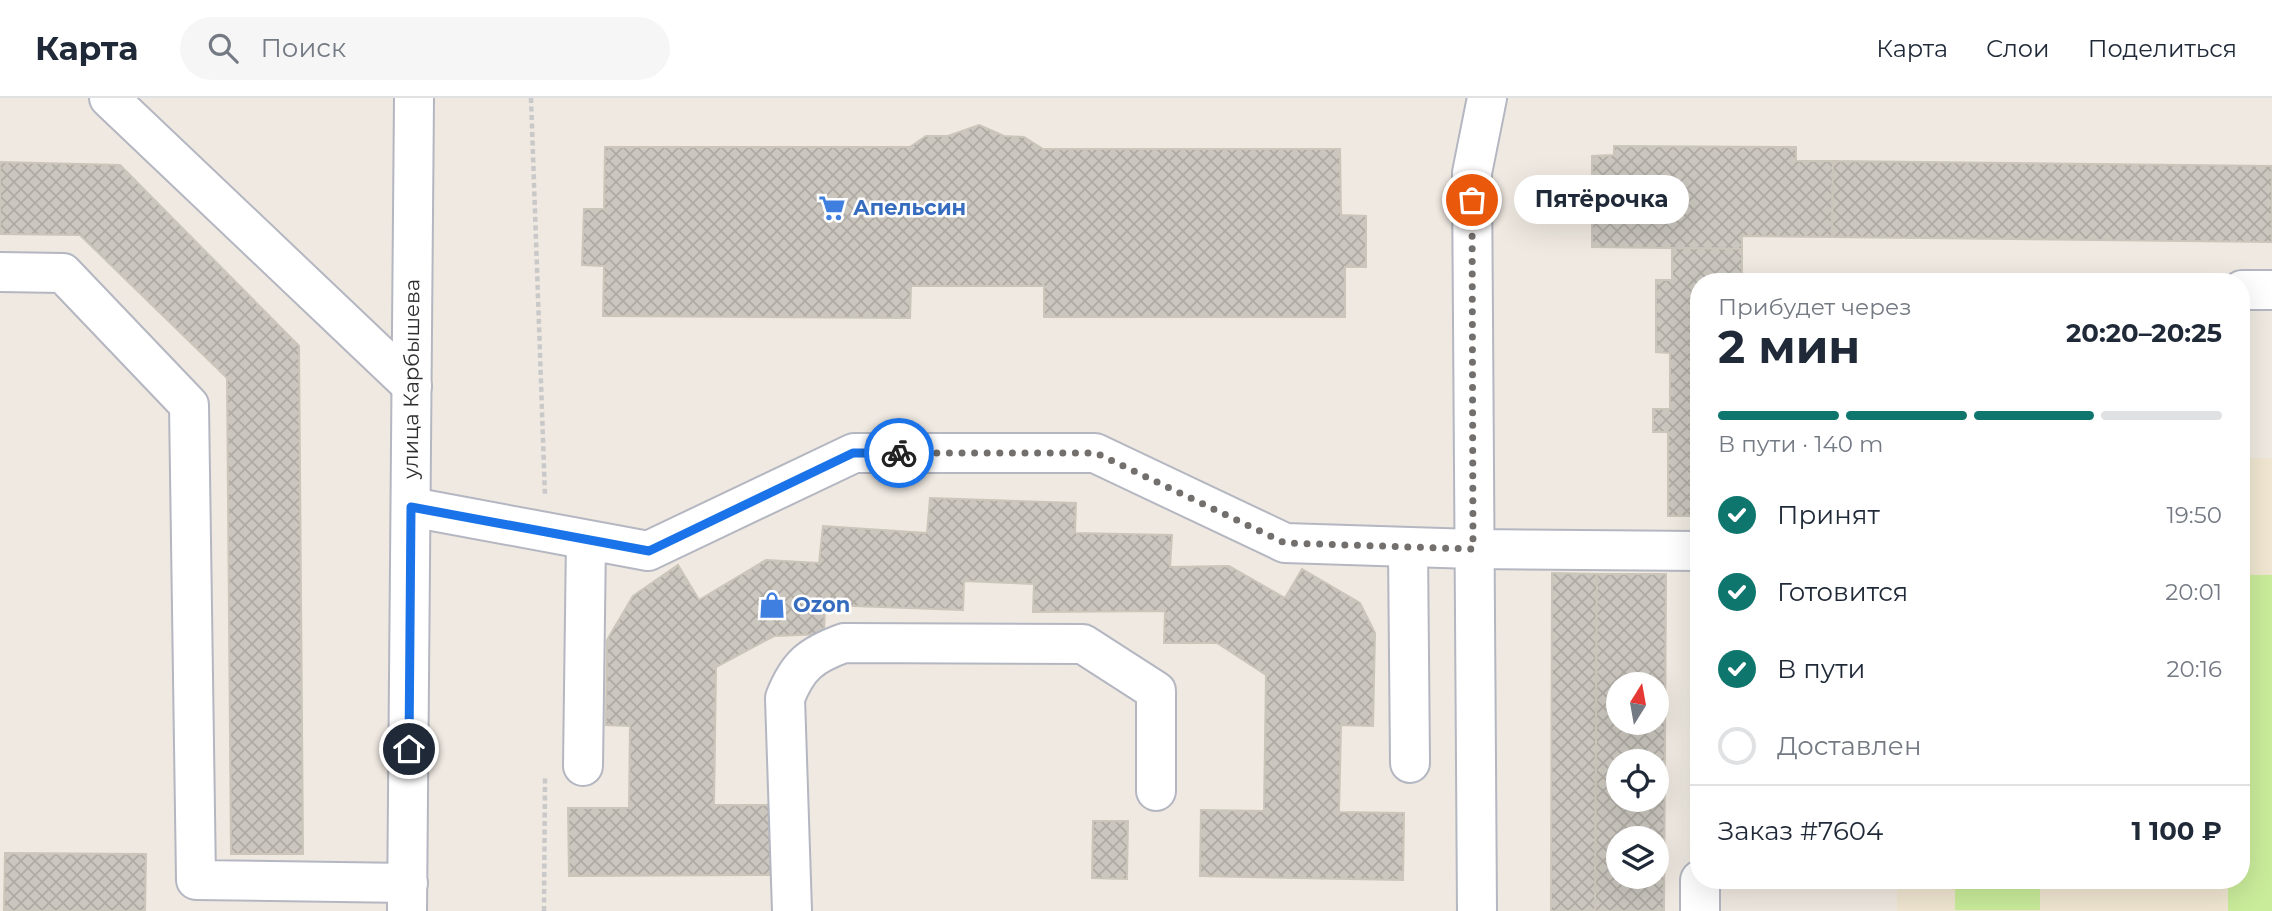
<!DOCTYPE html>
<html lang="ru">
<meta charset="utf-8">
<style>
:root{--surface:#fff;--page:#f6f6f7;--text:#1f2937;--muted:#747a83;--line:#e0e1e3;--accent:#0f766e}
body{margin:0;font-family:Montserrat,sans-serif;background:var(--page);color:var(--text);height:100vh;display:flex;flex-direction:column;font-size:26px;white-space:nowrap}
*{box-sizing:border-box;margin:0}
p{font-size:23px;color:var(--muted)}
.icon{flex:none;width:38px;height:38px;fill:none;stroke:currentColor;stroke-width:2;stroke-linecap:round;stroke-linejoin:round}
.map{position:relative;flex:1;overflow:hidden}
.panel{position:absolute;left:1690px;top:175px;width:560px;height:616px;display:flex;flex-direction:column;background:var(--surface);border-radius:28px;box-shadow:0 7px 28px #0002}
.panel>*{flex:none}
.needle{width:46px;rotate:11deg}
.controls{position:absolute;left:1606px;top:574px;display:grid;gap:14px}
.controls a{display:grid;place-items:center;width:63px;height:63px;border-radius:50%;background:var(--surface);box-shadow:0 7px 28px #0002;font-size:35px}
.pin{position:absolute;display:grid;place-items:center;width:60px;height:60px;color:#fff;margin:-30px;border:4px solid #fff;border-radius:50%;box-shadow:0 2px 7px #0007}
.courier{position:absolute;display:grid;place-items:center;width:70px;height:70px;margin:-35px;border:5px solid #1a73e8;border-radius:50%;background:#fff;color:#222;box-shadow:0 2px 9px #0007}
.bubble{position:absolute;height:49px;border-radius:24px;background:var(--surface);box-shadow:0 7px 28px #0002;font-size:23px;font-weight:700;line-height:49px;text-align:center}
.summary em{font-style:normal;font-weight:700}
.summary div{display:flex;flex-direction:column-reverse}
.summary{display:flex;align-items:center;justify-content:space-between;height:119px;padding:0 28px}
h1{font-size:46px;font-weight:700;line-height:52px}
.bar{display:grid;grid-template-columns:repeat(4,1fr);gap:10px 7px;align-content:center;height:84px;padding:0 28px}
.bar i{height:9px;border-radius:5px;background:var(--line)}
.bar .selected{background:var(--accent)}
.bar p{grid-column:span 4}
.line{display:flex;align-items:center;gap:18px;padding:0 28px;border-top:2px solid var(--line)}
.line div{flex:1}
ol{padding:0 28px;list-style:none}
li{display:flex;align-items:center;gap:21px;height:77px}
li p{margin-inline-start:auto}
li .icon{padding:7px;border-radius:50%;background:var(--accent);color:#fff;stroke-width:4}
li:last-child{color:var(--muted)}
li i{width:38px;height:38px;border:4px solid var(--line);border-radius:50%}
header{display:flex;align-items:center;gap:42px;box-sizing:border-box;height:98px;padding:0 35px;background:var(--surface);border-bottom:2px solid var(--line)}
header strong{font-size:33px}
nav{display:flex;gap:38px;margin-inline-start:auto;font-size:24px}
.search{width:490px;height:63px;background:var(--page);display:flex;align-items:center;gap:18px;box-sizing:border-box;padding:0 24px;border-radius:38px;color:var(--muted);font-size:26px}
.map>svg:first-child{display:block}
</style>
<header>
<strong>Карта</strong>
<div class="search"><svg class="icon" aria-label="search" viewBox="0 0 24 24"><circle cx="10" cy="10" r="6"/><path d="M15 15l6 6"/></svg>Поиск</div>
<nav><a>Карта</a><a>Слои</a><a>Поделиться</a></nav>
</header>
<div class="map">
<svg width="2272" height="813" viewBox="0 0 2272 813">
<defs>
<pattern id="building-cross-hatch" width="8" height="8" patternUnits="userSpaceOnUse" patternTransform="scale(1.75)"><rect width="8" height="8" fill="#cbc7bf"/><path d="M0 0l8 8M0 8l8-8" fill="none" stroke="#afaba4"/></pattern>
</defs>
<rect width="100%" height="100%" fill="#efe9e1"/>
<!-- education -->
<path fill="#f0e6d1" d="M 2242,360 L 2272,360 L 2272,813 L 1897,813 L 1897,782 L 2242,782 Z"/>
<!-- pitch -->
<g fill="#c9ec9a">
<path d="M 2242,477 L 2272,477 L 2272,813 L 2228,813 L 2228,782 L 2242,782 Z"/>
<rect x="1955" y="782" width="85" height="30"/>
</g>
<!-- building -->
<g fill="url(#building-cross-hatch)" stroke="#cbc5ba" stroke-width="2" fill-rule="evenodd">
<path d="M 979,27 L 1004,38 L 1024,39 L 1043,51 L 1340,51 L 1341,117 L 1366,118 L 1366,169 L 1345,169 L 1345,219 L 1044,219 L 1044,188 L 911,188 L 910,220 L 603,218 L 604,168 L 582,167 L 584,111 L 604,111 L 605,49 L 910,49 L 926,38 L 948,38 Z"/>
<path d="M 1614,48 L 1796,49 L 1796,63 L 1833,63 L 1832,139 L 1742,138 L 1742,151 L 1592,149 L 1592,58 L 1614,57 Z"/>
<path d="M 1833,63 L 2272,68 L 2272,144 L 1832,139 Z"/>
<path d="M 0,64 L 120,67 L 299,248 L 303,756 L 231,756 L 227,280 L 80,137 L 0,136 Z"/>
<path d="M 1672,150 L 1742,151 L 1742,184 L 1699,184 L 1699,418 L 1668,418 L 1668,334 L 1653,334 L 1653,311 L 1670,311 L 1670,255 L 1656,254 L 1656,182 L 1672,182 Z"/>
<path d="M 930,400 L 1076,405 L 1075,435 L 1172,437 L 1170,469 L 1229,468 L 1285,500 L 1302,471 L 1360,505 L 1375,535 L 1373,628 L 1341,627 L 1339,714 L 1404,715 L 1403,782 L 1200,778 L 1201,712 L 1264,713 L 1266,577 L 1217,545 L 1164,545 L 1165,513 L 1033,514 L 1034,486 L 964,483 L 963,512 L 825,507 L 824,536 L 774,538 L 716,569 L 714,707 L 775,707 L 776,777 L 569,778 L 568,710 L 629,710 L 630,628 L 606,627 L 607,542 L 633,498 L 678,467 L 699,502 L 766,462 L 819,465 L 823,428 L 927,435 Z"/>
<path d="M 1552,475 L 1597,476 L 1595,813 L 1551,813 Z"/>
<path d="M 1597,476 L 1666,476 L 1664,813 L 1595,813 ZM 1619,586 L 1657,586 L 1657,625 L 1619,625 ZM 1619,663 L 1657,663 L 1657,702 L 1619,702 ZM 1619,740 L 1657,740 L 1657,779 L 1619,779 Z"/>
<path d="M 1093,723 L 1128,723 L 1127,781 L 1092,780 Z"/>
<path d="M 5,755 L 146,756 L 145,813 L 4,813 Z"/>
</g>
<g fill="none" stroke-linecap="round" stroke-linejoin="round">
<defs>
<g id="minor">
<path d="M 109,0 L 412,288"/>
<path d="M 0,174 L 63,175 L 189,307 L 196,782 L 408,785"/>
<path d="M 2242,192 L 2272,192"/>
<path d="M 411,409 L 648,453 L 854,355 L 1095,355 L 1285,445 L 1473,451 L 1699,453"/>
<path d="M 1408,450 L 1410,665"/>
<path d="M 583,668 L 586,442"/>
<path id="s1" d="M 407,813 L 414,0"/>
<path d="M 792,813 L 785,600 C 798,567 811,557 844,545 L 1083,546 L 1156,593 L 1156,693"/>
<path d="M 1477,813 L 1472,75 L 1487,0"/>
<path d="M 1700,813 L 1700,782"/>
</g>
</defs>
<!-- minor casing -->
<use href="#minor" stroke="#b4b7c1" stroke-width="42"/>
<!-- path -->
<g stroke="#c9c9c9" stroke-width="4.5" stroke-dasharray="5 3.5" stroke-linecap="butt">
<path d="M 531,0 L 545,398"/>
<path d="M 544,813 L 545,680"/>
</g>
<!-- minor -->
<use href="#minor" stroke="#fff" stroke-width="38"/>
</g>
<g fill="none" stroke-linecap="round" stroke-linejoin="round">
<!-- done -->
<path stroke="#726f6d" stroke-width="7" stroke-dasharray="0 12.6" d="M 899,355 L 1096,355 L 1285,445 L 1473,451 L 1472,102"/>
<!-- route -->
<path stroke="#1a73e8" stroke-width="9" d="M 409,651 L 411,409 L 649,453 L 853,355 L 899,355"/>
</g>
<!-- icons -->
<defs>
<symbol id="supermarket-bare" viewBox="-9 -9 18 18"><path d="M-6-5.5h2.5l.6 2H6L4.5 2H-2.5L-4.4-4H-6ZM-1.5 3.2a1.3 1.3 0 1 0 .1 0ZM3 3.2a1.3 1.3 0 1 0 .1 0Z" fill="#3f7fe0" stroke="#fff" stroke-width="2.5" paint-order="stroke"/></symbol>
<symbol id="shop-bare" viewBox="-9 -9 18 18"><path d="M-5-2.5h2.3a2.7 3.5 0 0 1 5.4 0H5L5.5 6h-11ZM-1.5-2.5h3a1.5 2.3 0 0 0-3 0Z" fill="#3f7fe0" stroke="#fff" stroke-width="2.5" paint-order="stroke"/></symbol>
</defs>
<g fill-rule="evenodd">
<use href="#supermarket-bare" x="813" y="91" width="38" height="38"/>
<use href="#shop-bare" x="753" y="488" width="38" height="38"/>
</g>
<g text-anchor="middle" stroke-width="5" stroke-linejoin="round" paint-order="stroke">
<!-- shop labels -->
<g font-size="21" font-weight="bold" fill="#366cbe" stroke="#fff" text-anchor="start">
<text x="853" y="117">Апельсин</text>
<text x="793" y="514">Ozon</text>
</g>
<!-- street labels -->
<g font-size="21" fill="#2e2e2e" stroke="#fff">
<text dy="7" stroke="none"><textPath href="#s1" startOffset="532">улица Карбышева</textPath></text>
</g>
</g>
</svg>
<div class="controls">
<a><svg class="needle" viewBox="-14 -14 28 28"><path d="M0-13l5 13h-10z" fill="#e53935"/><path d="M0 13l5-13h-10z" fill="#747a83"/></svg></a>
<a><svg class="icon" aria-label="locate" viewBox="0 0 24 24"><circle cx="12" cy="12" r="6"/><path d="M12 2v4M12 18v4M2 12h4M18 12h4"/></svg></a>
<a><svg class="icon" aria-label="layers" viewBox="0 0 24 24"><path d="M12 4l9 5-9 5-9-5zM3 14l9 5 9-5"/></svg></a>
</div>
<div class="pin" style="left:1472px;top:102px;background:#ea580c"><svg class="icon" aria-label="bag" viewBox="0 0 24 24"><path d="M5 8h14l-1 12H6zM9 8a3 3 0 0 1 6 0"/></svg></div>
<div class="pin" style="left:409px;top:651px;background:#1f2937"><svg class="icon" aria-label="home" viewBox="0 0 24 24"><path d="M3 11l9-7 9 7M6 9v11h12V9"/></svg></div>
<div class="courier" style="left:899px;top:355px"><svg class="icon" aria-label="bike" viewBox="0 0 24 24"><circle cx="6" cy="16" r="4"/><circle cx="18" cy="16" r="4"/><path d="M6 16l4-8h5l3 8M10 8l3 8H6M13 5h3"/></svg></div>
<div class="bubble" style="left:1514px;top:77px;width:175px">Пятёрочка</div>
<section class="panel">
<div class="summary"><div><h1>2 мин</h1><p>Прибудет через</p></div><em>20:20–20:25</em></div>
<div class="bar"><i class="selected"></i><i class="selected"></i><i class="selected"></i><i></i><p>В пути · 140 m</p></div>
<ol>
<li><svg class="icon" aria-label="check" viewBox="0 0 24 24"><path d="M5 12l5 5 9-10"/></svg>Принят<p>19:50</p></li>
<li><svg class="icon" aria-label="check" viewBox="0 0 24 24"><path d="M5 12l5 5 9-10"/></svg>Готовится<p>20:01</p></li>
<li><svg class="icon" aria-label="check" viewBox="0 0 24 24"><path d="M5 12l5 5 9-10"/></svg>В пути<p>20:16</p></li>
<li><i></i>Доставлен</li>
</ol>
<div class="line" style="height:91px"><div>Заказ #7604</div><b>1 100 ₽</b></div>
</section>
</div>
